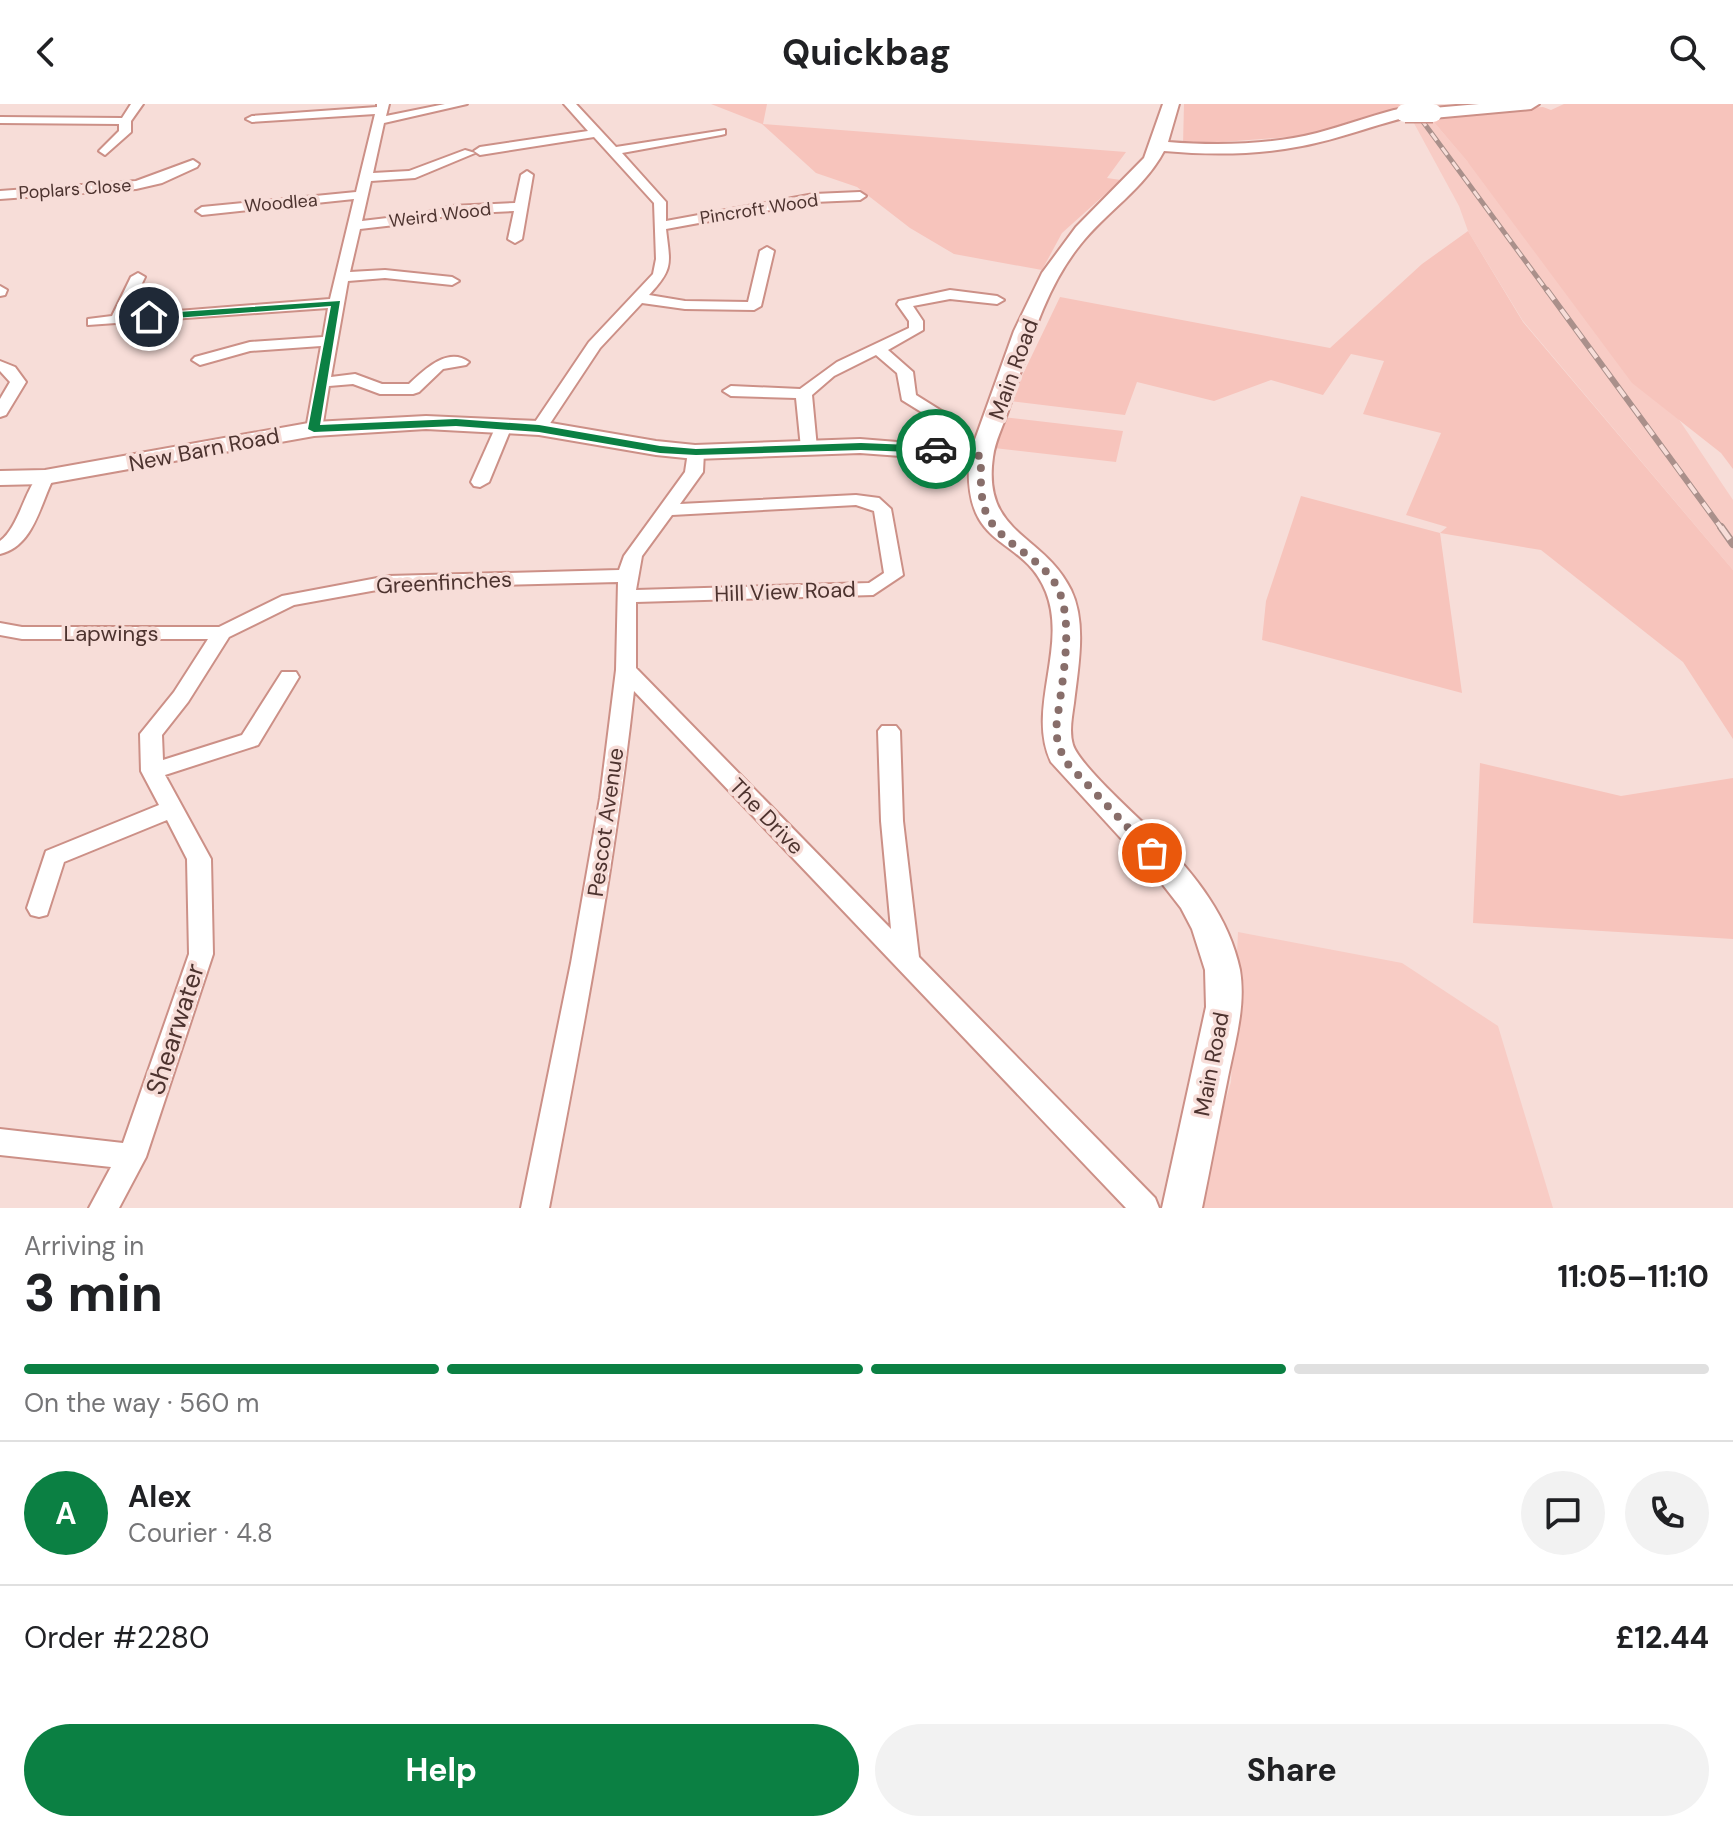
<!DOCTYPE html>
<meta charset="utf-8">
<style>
:root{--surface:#fff;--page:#f2f2f2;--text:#202124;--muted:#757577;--line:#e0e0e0;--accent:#0b8043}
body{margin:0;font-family:"DM Sans",sans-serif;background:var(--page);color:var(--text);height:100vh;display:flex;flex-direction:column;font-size:30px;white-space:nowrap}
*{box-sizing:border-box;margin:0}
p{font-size:26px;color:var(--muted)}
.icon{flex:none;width:44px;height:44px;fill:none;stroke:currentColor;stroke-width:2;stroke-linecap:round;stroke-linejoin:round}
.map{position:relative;height:1104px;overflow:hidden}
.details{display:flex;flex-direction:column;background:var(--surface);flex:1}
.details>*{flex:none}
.pin{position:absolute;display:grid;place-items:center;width:68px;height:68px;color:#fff;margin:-34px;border:4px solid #fff;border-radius:50%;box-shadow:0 2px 8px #0007}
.courier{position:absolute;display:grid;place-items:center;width:80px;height:80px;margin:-40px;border:6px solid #0b8043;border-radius:50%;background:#fff;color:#222;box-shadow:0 2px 10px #0007}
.summary em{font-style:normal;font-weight:700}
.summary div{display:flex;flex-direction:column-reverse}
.summary{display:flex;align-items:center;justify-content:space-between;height:136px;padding:0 24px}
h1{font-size:52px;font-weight:700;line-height:60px}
.bar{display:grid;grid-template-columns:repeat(4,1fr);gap:12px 8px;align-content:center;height:96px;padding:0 24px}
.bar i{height:10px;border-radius:6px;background:var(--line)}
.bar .selected{background:var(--accent)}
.bar p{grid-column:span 4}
.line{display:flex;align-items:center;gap:20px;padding:0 24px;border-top:2px solid var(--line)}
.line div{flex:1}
.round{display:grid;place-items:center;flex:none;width:84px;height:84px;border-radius:42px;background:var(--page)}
.primary-button{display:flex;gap:16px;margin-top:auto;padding:16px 24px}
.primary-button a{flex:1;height:92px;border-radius:48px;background:var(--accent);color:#fff;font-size:32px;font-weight:700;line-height:92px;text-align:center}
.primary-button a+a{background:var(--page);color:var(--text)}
header{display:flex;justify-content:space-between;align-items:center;height:104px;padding:0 24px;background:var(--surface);font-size:36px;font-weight:700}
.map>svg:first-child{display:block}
</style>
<header><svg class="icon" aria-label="back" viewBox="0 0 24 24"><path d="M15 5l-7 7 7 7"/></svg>Quickbag<svg class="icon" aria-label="search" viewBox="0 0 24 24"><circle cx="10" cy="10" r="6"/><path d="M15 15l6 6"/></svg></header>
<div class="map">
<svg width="1733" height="1104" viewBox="0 0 1733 1104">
<rect width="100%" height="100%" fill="#f7ddd8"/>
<!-- built -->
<g fill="#f8ccc5">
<path d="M 1409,10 L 1427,10 L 1468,58 L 1571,155 L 1733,396 L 1733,466 L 1523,217 L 1468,127 L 1459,102 Z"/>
<path d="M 1238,828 L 1402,859 L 1498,922 L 1553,1104 L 1194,1104 L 1231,978 Z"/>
</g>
<!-- green -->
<g fill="#f7c4bc">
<path d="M 711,0 L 767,0 L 763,20 L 1126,48 L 1107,74 L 1121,76 L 1062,129 L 1042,166 L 954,150 L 910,124 L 857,83 L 816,69 L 762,20 Z"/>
<path d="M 1184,0 L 1399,0 L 1405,7 L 1315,31 L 1183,41 Z"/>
<path d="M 1564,0 L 1733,0 L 1733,365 L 1721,349 L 1632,279 L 1467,57 L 1427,10 L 1543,3 L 1551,6 Z"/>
<path d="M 1468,127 L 1523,218 L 1733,466 L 1733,635 L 1683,558 L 1541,446 L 1440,429 L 1462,589 L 1262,536 L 1266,497 L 1301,392 L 1440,429 L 1447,423 L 1406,411 L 1441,329 L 1363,310 L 1384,257 L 1351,250 L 1323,291 L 1271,276 L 1214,297 L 1137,278 L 1125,311 L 1010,297 L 1060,193 L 1330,244 L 1422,160 Z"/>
<path d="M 1003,313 L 1123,327 L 1116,358 L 994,344 Z"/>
<path d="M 1480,659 L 1621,692 L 1733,674 L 1733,835 L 1473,819 Z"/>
</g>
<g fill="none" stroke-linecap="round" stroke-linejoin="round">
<defs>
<g id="street">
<path d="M 131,0 L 143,0 L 131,17 L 131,28 L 105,51 L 99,47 L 119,27 L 119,20 L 0,19 L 0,13 L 122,14 Z"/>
<path d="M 377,0 L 389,0 L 386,12 L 445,0 L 467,0 L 384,19 L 373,69 L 409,67 L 465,46 L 475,49 L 415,74 L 371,77 L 362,117 L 421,110 L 452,102 L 515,99 L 521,71 L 527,67 L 533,71 L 522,135 L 515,139 L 508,135 L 514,107 L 452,110 L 421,118 L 360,125 L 350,168 L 385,166 L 452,173 L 459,177 L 452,181 L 385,174 L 348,177 L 331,273 L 355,270 L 382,280 L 409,280 C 424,266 448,242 469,258 L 466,261 L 443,265 L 419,288 L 413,290 L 380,290 L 353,280 L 329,282 L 322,325 L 314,330 L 306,325 L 321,242 L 250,247 L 200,261 L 192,256 L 195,253 L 250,238 L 323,233 L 328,204 L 88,221 L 88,215 L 112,212 L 131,173 L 138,169 L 145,173 L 127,211 L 330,195 L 354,95 L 202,111 L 196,107 L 202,103 L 356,88 L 375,10 L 252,18 L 246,15 L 252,12 L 377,3 Z"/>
<path d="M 564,0 L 576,0 L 616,43 L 725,26 L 725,30 L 721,31 L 622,49 L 666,98 L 666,117 L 814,90 L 860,88 L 866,92 L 860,96 L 814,98 L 666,125 C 670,160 674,164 649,191 L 685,197 L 748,198 L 760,147 L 767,143 L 774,147 L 761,202 L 754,206 L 685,205 L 642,199 L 600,244 L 545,327 L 539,329 L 531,324 L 589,238 L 653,170 L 656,155 L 654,99 L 594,33 L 480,51 L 474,47 L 480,43 L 588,27 Z"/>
<path d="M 193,56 L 199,60 L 197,63 L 162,79 L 136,85 L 0,95 L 0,87 L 136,77 Z"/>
<path d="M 0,182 L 7,186 L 5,191 L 0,192 Z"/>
<path d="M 950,186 L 997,192 L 1004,196 L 997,200 L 950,195 L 913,202 L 923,217 L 923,226 L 888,246 L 913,268 L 916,291 L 948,311 L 948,317 L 936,317 L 902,296 L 897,269 L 876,251 L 834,272 L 812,291 L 817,344 L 809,349 L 801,344 L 796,294 L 731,292 L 723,287 L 731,282 L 800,285 L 837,258 L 909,224 L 909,217 L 897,200 L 899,197 Z"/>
<path d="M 0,257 L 15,263 L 26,278 L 6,311 L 0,313 L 0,295 L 10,278 L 0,267 Z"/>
<path d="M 504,317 L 512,322 L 489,378 L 480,383 L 474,382 L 471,378 L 496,322 Z"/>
<path d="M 696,343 L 704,348 L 703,368 L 680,400 L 856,391 L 879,394 L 891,405 L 903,471 L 873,491 L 636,498 L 636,564 L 891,825 L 881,717 L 878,627 L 882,622 L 896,622 L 900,627 L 903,717 L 919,853 L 1155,1094 L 1159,1104 L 1126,1104 L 634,587 C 615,761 582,932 549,1104 L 521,1104 L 571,859 L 600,694 L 616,566 L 618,478 L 388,484 L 294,501 L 229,533 L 188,598 L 162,631 L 163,656 L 242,631 L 282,568 L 296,568 L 299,573 L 258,641 L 165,671 L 211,755 L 213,850 L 146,1053 L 119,1104 L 89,1104 L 111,1063 L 0,1051 L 0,1025 L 123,1039 L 189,850 L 187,755 L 167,716 L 64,758 L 47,811 L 39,813 L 31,811 L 27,804 L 46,747 L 159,701 L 141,667 L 140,630 L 174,588 L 208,535 L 22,535 L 0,531 L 0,519 L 22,523 L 219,523 L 282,492 L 388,472 L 619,466 L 624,452 L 685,368 L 688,348 ZM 856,401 L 874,407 L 884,469 L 869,479 L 636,486 L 642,452 L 672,411 Z"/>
<path d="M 45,368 L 54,373 C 40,400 34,442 0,450 L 0,437 C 21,422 27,373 45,368 Z"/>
</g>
<g id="secondary">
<path d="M 1163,0 L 1179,0 L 1168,38 C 1217,42 1269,41 1317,29 C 1343,22 1368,13 1394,6 L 1405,4 L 1413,9 L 1411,12 C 1374,21 1339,35 1302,42 C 1257,51 1210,51 1164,47 C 1144,85 1106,108 1080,141 C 1042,188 1027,251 1008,307 C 1003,322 995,337 993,353 C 982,431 1043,429 1071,486 C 1087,519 1078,564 1074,599 C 1072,613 1069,628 1073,641 C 1080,662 1140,715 1159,734 C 1195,771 1229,813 1240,866 C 1246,902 1235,938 1228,973 C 1219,1017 1211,1060 1202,1104 L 1162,1104 L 1206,903 L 1205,866 L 1192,825 L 1181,804 L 1160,777 L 1051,658 C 1026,605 1068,544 1046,488 C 1022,429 964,449 969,357 L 860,349 L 695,355 L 656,351 L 539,331 L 426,325 L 314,332 L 45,380 L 0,381 L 0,367 L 45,366 L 314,318 L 426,312 L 539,317 L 656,337 L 695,341 L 860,335 L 972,344 L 1014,227 L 1042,169 L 1076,123 L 1144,54 Z"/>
<path d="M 1479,0 L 1539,0 L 1531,5 L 1433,14 L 1425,9 L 1433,4 Z"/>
</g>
</defs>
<!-- street casing -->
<use href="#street" stroke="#cc9087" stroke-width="4"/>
<!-- secondary casing -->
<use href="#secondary" stroke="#cc9087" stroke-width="4"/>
<!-- street -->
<use href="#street" fill="#fff" fill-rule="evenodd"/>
<!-- secondary -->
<use href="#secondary" fill="#fff" fill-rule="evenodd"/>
<defs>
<path id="rail-far2" d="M 1410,0 L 1548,188"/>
<path id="rail-far1" d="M 1547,186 L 1722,425"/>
<path id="rail" d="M 1721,423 L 1733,440"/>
</defs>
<!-- rail-far2 casing -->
<use href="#rail-far2" stroke="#aa908b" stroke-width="5"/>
<!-- rail-far1 casing -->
<use href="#rail-far1" stroke="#aa908b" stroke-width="6"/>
<!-- rail casing -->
<use href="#rail" stroke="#aa908b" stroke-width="8"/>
<!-- rail-far2 -->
<use href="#rail-far2" stroke="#f7ddd8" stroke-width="3" stroke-dasharray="9" stroke-linecap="butt"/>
<!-- rail-far1 -->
<use href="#rail-far1" stroke="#f7ddd8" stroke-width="4" stroke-dasharray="12" stroke-linecap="butt"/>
<!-- rail -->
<use href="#rail" stroke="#f7ddd8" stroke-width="5" stroke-dasharray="15" stroke-linecap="butt"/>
<defs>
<path id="secondary-bridge" d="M 1405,9 L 1433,9"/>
</defs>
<!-- secondary-bridge casing -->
<use href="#secondary-bridge" stroke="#cc9087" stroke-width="21" stroke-linecap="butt"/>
<!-- secondary-bridge -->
<use href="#secondary-bridge" stroke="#fff" stroke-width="18"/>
</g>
<!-- route -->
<path fill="#0b8043" d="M 340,197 L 320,321 L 456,315 L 539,321 L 660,342 L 696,345 L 861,339 L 936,342 L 941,345 L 936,349 L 861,346 L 696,351 L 660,349 L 539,328 L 456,322 L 314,328 L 308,325 L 331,202 L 149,216 L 144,213 L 149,210 Z"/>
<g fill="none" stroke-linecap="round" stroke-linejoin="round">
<!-- done -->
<path stroke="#886e6a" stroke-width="8" stroke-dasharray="0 14.4" d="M 936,345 L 981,352 C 981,371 979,396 988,413 C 1004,443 1045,454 1059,487 C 1075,524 1060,587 1056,626 L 1058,641 L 1066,658 L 1152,749"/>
</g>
<g text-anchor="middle" stroke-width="7" stroke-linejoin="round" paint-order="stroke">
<!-- far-street labels -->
<g font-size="18" fill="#4d332f" stroke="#f7ddd8">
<text transform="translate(75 85) rotate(-4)" y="6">Poplars Close</text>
<text transform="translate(281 99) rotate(-5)" y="6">Woodlea</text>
<text transform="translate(759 105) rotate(-9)" y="6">Pincroft Wood</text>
<text transform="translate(440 111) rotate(-7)" y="6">Weird Wood</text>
</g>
<!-- street labels -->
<g font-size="22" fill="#4d332f" stroke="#f7ddd8">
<text transform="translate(1013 265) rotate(-70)" y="8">Main Road</text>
<text transform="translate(204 345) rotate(-11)" y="8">New Barn Road</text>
<text transform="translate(444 478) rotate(-3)" y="8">Greenfinches</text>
<text transform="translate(785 487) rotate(-2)" y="8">Hill View Road</text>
<text x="111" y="537">Lapwings</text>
<text transform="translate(767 712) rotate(46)" y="8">The Drive</text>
<text transform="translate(605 718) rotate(-82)" y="8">Pescot Avenue</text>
<text transform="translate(1211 960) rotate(-79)" y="8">Main Road</text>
</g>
<!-- near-street labels -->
<g font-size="26" fill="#4d332f" stroke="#f7ddd8">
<text transform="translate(175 925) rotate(-72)" y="9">Shearwater</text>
</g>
</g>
</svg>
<div class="pin" style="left:1152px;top:749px;background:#ea580c"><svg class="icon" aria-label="bag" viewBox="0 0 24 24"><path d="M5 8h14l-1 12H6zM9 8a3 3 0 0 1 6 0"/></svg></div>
<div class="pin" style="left:149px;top:213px;background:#1f2937"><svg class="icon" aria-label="home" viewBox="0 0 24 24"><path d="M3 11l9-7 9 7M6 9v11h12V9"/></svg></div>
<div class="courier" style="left:936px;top:345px"><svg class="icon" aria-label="car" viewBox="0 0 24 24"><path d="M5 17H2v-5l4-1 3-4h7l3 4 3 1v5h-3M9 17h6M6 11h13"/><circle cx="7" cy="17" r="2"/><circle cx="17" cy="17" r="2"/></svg></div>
</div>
<section class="details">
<div class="summary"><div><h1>3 min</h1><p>Arriving in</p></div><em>11:05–11:10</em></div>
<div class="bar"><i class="selected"></i><i class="selected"></i><i class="selected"></i><i></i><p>On the way · 560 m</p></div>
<div class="line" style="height:144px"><b class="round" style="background:var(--accent);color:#fff">A</b><div><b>Alex</b><p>Courier · 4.8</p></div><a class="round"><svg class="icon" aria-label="chat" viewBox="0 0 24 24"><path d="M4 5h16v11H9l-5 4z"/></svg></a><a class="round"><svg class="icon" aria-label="phone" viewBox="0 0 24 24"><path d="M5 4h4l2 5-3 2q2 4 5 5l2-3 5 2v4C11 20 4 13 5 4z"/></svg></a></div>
<div class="line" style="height:104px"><div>Order #2280</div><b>£12.44</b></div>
<div class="primary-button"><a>Help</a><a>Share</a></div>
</section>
